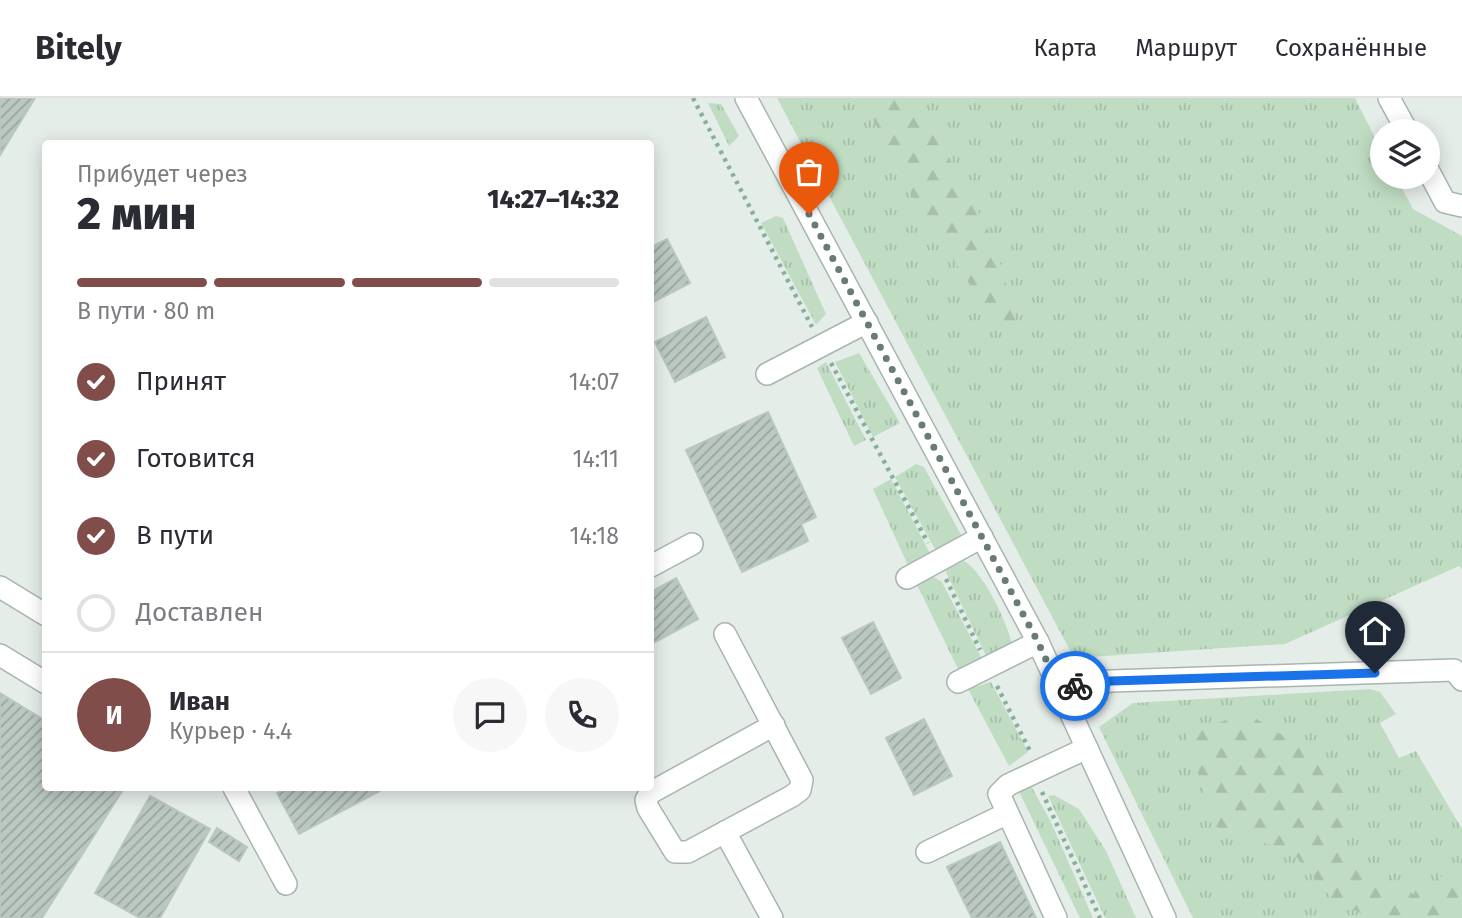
<!DOCTYPE html>
<html lang="ru">
<meta charset="utf-8">
<style>
:root{--surface:#fff;--page:#f7f7f7;--text:#2b2b33;--muted:#7c7c81;--line:#e1e1e2;--accent:#804d4a}
body{margin:0;font-family:"Fira Sans",sans-serif;background:var(--page);color:var(--text);height:100vh;display:flex;flex-direction:column;font-size:26px;white-space:nowrap}
*{box-sizing:border-box;margin:0}
p{font-size:23px;color:var(--muted)}
.icon{flex:none;width:38px;height:38px;fill:none;stroke:currentColor;stroke-width:2;stroke-linecap:round;stroke-linejoin:round}
.map{position:relative;flex:1;overflow:hidden}
.details{position:absolute;left:42px;top:42px;width:612px;height:651px;display:flex;flex-direction:column;background:var(--surface);border-radius:7px;box-shadow:0 4px 18px #0003}
.details>*{flex:none}
.tools{position:absolute;left:1370px;top:21px;display:grid;gap:14px}
.tools a{display:grid;place-items:center;width:70px;height:70px;border-radius:50%;background:var(--surface);box-shadow:0 4px 18px #0003;font-size:35px}
.pin{position:absolute;display:grid;place-items:center;width:60px;height:60px;color:#fff;margin:-72px -30px;border-radius:50% 50% 50% 0;rotate:-45deg;box-shadow:0 0 7px #0007}
.pin .icon{rotate:45deg}
.courier{position:absolute;display:grid;place-items:center;width:70px;height:70px;margin:-35px;border:5px solid #1a73e8;border-radius:50%;background:#fff;color:#222;box-shadow:0 2px 9px #0007}
.summary em{font-style:normal;font-weight:800}
.summary div{display:flex;flex-direction:column-reverse}
.summary{display:flex;align-items:center;justify-content:space-between;height:119px;padding:0 35px}
h1{font-size:46px;font-weight:800;line-height:52px}
.bar{display:grid;grid-template-columns:repeat(4,1fr);gap:10px 7px;align-content:center;height:84px;padding:0 35px}
.bar i{height:9px;border-radius:5px;background:var(--line)}
.bar .on{background:var(--accent)}
.bar p{grid-column:span 4}
.line{display:flex;align-items:center;gap:18px;padding:0 35px;border-top:2px solid var(--line)}
.line div{flex:1}
.round{display:grid;place-items:center;flex:none;width:74px;height:74px;border-radius:37px;background:var(--page)}
ol{padding:0 35px;list-style:none}
li{display:flex;align-items:center;gap:21px;height:77px}
li p{margin-inline-start:auto}
li .icon{padding:7px;border-radius:50%;background:var(--accent);color:#fff;stroke-width:4}
li:last-child{color:var(--muted)}
li i{width:38px;height:38px;border:4px solid var(--line);border-radius:50%}
header{display:flex;align-items:center;gap:42px;box-sizing:border-box;height:98px;padding:0 35px;background:var(--surface);border-bottom:2px solid var(--line)}
header strong{font-size:33px}
nav{display:flex;gap:38px;margin-inline-start:auto;font-size:24px}
.map>svg:first-child{display:block}
</style>
<header>
<strong>Bitely</strong>
<nav><a>Карта</a><a>Маршрут</a><a>Сохранённые</a></nav>
</header>
<div class="map">
<svg width="1462" height="820" viewBox="0 0 1462 820">
<defs>
<pattern id="grass-tufts" width="24" height="20" patternUnits="userSpaceOnUse" patternTransform="scale(1.75)"><rect width="24" height="20" fill="#c0ddc4"/><path d="M3 7l-1-3M5 7V3M7 7l1-3M15 17l-1-3M17 17v-4M19 17l1-3" fill="none" stroke="#a5bfa9"/></pattern>
<pattern id="forest-firs" width="22" height="20" patternUnits="userSpaceOnUse" patternTransform="scale(1.75)"><rect width="22" height="20" fill="#c0ddc4"/><path d="M5 1l3.5 6h-7zM16 11l3.5 6h-7z" fill="#a5bfa9"/></pattern>
<pattern id="building-hatch" width="6" height="6" patternUnits="userSpaceOnUse" patternTransform="scale(1.75)"><rect width="6" height="6" fill="#bbc8c1"/><path d="M-1 1l2-2M0 6l6-6M5 7l2-2" fill="none" stroke="#98a49e"/></pattern>
</defs>
<rect width="100%" height="100%" fill="#e5ede9"/>
<!-- grass -->
<g fill="url(#grass-tufts)">
<path d="M 777,0 L 1355,0 L 1382,54 L 1382,79 L 1396,79 L 1413,111 L 1462,138 L 1462,471 L 1459,468 L 1285,546 L 1074,560 Z"/>
<path d="M 708,5 L 721,6 L 739,38 L 729,48 Z"/>
<path d="M 776,118 L 783,120 L 826,216 L 816,227 L 761,125 Z"/>
<path d="M 859,255 L 900,325 L 873,339 L 835,264 Z"/>
<path d="M 826,264 L 866,342 L 854,348 L 817,270 Z"/>
<path d="M 916,366 L 924,369 L 966,446 L 940,460 L 895,379 Z"/>
<path d="M 891,381 L 934,463 L 912,476 L 873,391 Z"/>
<path d="M 964,463 C 984,474 1009,528 1013,551 L 989,564 L 945,472 Z"/>
<path d="M 934,479 L 942,484 L 985,567 L 962,579 L 917,487 Z"/>
<path d="M 991,584 L 1028,654 L 1009,668 L 968,591 Z"/>
<path d="M 1370,591 L 1380,594 L 1396,616 L 1380,625 L 1399,660 L 1416,653 L 1462,731 L 1462,820 L 1193,820 L 1099,629 L 1133,605 Z"/>
<path d="M 1026,679 L 1050,722 L 1093,820 L 1080,820 L 1014,683 Z"/>
<path d="M 1054,697 L 1079,711 L 1106,753 L 1136,820 L 1105,820 L 1048,698 Z"/>
</g>
<!-- forest -->
<g fill="url(#forest-firs)">
<path d="M 862,0 L 916,0 L 994,143 L 1020,237 L 1006,241 L 918,109 Z"/>
<path d="M 1247,615 L 1348,679 L 1346,747 L 1411,797 L 1442,778 L 1462,789 L 1462,820 L 1373,820 L 1336,805 L 1292,754 L 1214,728 L 1186,636 Z"/>
</g>
<!-- building -->
<g fill="url(#building-hatch)" stroke="#b8c7bf" stroke-width="2">
<path d="M 0,0 L 35,0 L 0,57 Z"/>
<path d="M 667,141 L 690,185 L 651,205 L 651,149 Z"/>
<path d="M 706,219 L 725,259 L 675,284 L 655,244 Z"/>
<path d="M 768,314 L 816,419 L 801,426 L 808,443 L 742,474 L 686,352 Z"/>
<path d="M 676,480 L 698,521 L 651,546 L 651,494 Z"/>
<path d="M 873,524 L 901,580 L 871,596 L 842,540 Z"/>
<path d="M 0,595 L 46,623 L 46,690 L 124,690 L 42,820 L 0,820 Z"/>
<path d="M 924,621 L 952,678 L 914,697 L 886,640 Z"/>
<path d="M 288,690 L 385,690 L 299,736 L 277,695 Z"/>
<path d="M 150,698 L 210,731 L 160,820 L 140,820 L 95,795 Z"/>
<path d="M 217,730 L 247,749 L 239,763 L 209,744 Z"/>
<path d="M 1000,744 L 1036,820 L 972,820 L 947,769 Z"/>
</g>
<g fill="none" stroke-linecap="round" stroke-linejoin="round">
<defs>
<g id="minor">
<path d="M 746,0 L 1038,544 L 1165,820"/>
<path d="M 1389,0 L 1407,33"/>
<path d="M 1428,72 L 1445,104 L 1462,108"/>
<path d="M 767,276 L 867,224"/>
<path d="M 651,468 L 692,446"/>
<path d="M 907,480 L 982,439"/>
<path d="M 0,489 L 46,517"/>
<path d="M 725,536 L 802,682 L 800,692 L 792,698 L 725,734 L 772,820"/>
<path d="M 0,557 L 46,585"/>
<path d="M 958,584 L 1038,544"/>
<path d="M 1059,590 L 1111,583 L 1454,572 L 1462,582"/>
<path d="M 234,690 L 286,786"/>
<path d="M 725,734 L 688,754 L 675,754 L 648,710 L 646,702 L 650,695 L 774,627"/>
<path d="M 927,754 L 1006,716"/>
<path d="M 1056,820 L 999,696 L 1008,687 L 1087,650"/>
</g>
</defs>
<!-- minor casing -->
<use href="#minor" stroke="#a8b5af" stroke-width="24"/>
<!-- path -->
<g stroke="#88af9d" stroke-width="4.5" stroke-dasharray="3.5 5" stroke-linecap="butt">
<path d="M 693,0 L 812,229"/>
<path d="M 831,265 L 928,445"/>
<path d="M 946,481 L 980,552"/>
<path d="M 997,588 L 1031,655"/>
<path d="M 1042,694 L 1100,820"/>
</g>
<!-- minor -->
<use href="#minor" stroke="#fff" stroke-width="21"/>
</g>
<g fill="none" stroke-linecap="round" stroke-linejoin="round">
<!-- done -->
<path stroke="#687c73" stroke-width="7" stroke-dasharray="0 12.6" d="M 809,116 L 1038,544 L 1059,590 L 1075,588"/>
<!-- route -->
<path stroke="#1a73e8" stroke-width="9" d="M 1075,588 L 1111,583 L 1375,575"/>
</g>
</svg>
<div class="tools">
<a><svg class="icon" aria-label="layers" viewBox="0 0 24 24"><path d="M12 4l9 5-9 5-9-5zM3 14l9 5 9-5"/></svg></a>
</div>
<div class="pin" style="left:809px;top:116px;background:#ea580c"><svg class="icon" aria-label="bag" viewBox="0 0 24 24"><path d="M5 8h14l-1 12H6zM9 8a3 3 0 0 1 6 0"/></svg></div>
<div class="pin" style="left:1375px;top:575px;background:#1f2937"><svg class="icon" aria-label="home" viewBox="0 0 24 24"><path d="M3 11l9-7 9 7M6 9v11h12V9"/></svg></div>
<div class="courier" style="left:1075px;top:588px"><svg class="icon" aria-label="bike" viewBox="0 0 24 24"><circle cx="6" cy="16" r="4"/><circle cx="18" cy="16" r="4"/><path d="M6 16l4-8h5l3 8M10 8l3 8H6M13 5h3"/></svg></div>
<section class="details">
<div class="summary"><div><h1>2 мин</h1><p>Прибудет через</p></div><em>14:27–14:32</em></div>
<div class="bar"><i class="on"></i><i class="on"></i><i class="on"></i><i></i><p>В пути · 80 m</p></div>
<ol>
<li><svg class="icon" aria-label="check" viewBox="0 0 24 24"><path d="M5 12l5 5 9-10"/></svg>Принят<p>14:07</p></li>
<li><svg class="icon" aria-label="check" viewBox="0 0 24 24"><path d="M5 12l5 5 9-10"/></svg>Готовится<p>14:11</p></li>
<li><svg class="icon" aria-label="check" viewBox="0 0 24 24"><path d="M5 12l5 5 9-10"/></svg>В пути<p>14:18</p></li>
<li><i></i>Доставлен</li>
</ol>
<div class="line" style="height:126px"><b class="round" style="background:var(--accent);color:#fff">И</b><div><b>Иван</b><p>Курьер · 4.4</p></div><a class="round"><svg class="icon" aria-label="chat" viewBox="0 0 24 24"><path d="M4 5h16v11H9l-5 4z"/></svg></a><a class="round"><svg class="icon" aria-label="phone" viewBox="0 0 24 24"><path d="M5 4h4l2 5-3 2q2 4 5 5l2-3 5 2v4C11 20 4 13 5 4z"/></svg></a></div>
</section>
</div>
